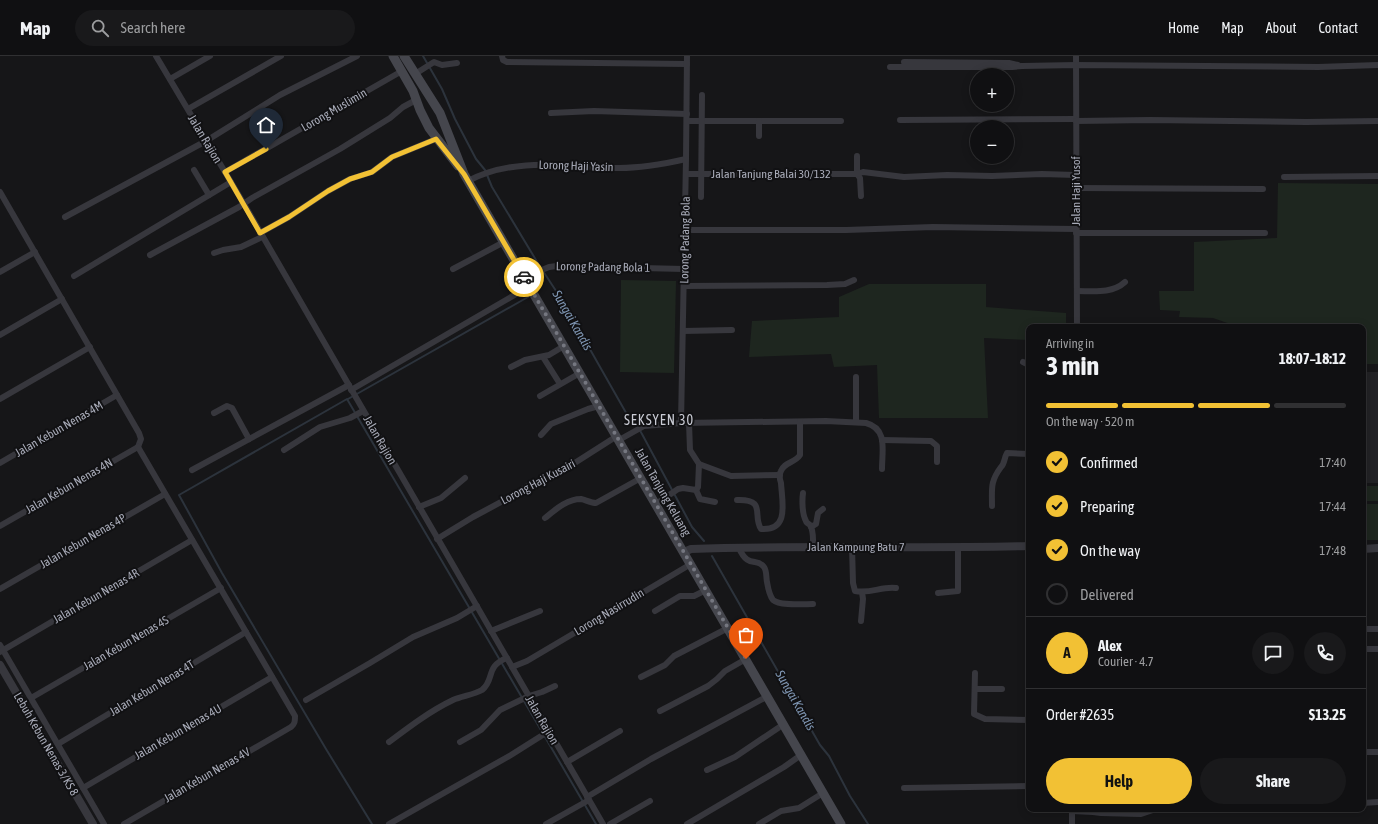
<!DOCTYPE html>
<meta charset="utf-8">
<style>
:root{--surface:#101012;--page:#19191b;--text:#f1f3f6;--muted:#9c9d9f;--line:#303032;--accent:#f2c134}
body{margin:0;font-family:"Asap Condensed",sans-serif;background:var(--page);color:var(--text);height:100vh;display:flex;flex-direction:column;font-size:15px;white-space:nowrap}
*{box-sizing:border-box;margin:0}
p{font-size:13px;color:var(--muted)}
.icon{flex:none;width:22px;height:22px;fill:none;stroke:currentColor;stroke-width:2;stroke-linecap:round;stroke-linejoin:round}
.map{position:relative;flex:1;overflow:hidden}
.drawer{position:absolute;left:1026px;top:268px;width:340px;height:488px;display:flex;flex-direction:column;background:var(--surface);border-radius:8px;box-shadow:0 2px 10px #0003,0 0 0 1px var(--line)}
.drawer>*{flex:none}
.fabs{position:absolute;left:970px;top:12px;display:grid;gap:8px}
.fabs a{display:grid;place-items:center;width:44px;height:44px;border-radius:50%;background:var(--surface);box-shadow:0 2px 10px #0003,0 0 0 1px var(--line);font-size:20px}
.pin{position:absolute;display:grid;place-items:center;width:34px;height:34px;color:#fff;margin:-41px -17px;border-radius:50% 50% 50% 0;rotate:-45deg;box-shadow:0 0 4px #0007}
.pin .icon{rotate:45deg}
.courier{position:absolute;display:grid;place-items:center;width:40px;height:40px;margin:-20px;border:3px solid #f2c134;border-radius:50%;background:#fff;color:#222;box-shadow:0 1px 5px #0007}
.overview em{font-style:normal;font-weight:700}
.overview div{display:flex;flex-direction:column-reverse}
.overview{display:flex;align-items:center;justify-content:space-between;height:68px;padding:0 20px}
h1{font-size:26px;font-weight:700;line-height:30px}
.bar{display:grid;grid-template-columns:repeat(4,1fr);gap:6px 4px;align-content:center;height:48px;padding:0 20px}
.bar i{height:5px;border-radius:3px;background:var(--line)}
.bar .current{background:var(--accent)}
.bar p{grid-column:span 4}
.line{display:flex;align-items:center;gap:10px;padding:0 20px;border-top:1px solid var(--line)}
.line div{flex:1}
.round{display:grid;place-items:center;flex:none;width:42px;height:42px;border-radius:21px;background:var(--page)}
ol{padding:0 20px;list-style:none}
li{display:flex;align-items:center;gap:12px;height:44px}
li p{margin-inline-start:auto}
li .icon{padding:4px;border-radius:50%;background:var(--accent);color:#111;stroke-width:4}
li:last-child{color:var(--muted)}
li i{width:22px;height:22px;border:2px solid var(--line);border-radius:50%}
.button{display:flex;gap:8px;margin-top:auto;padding:8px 20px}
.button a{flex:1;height:46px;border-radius:24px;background:var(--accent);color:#111;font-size:16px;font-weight:700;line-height:46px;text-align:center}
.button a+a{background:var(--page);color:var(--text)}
header{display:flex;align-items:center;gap:24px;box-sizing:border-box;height:56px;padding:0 20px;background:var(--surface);border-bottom:1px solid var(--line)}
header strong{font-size:19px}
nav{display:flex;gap:22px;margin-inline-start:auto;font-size:14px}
.search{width:280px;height:36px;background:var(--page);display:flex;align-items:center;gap:10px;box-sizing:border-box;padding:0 14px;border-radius:22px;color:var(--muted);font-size:15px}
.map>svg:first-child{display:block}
</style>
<header>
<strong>Map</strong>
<div class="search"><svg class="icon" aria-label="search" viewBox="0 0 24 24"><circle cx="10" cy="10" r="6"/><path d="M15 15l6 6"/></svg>Search here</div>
<nav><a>Home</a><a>Map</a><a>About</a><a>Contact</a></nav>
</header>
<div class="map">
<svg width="1378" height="768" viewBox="0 0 1378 768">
<rect width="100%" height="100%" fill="#161618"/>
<!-- built -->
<rect fill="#222225" x="1363" y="316" width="15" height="111"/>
<!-- green -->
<g fill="#1e261f">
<path d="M 1278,127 L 1378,128 L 1378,308 L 1363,308 L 1363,271 L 1239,271 L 1213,262 L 1179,261 L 1180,255 L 1160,254 L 1159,235 L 1194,235 L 1194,186 L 1277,182 Z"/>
<path d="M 621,224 L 676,225 L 674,317 L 620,316 Z"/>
<path d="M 869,228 L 986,228 L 986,251 L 1066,257 L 1066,271 L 1029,271 L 1029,284 L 984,282 L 988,362 L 879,362 L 877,309 L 834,311 L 831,298 L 749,301 L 752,265 L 839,261 L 839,241 Z"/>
<rect x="1363" y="430" width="15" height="15"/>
<rect x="1363" y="448" width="15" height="36"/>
</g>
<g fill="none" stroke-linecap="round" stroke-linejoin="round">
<!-- stream -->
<g stroke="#2c333c" stroke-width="2">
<path d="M 423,0 L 442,33 L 455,63 L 476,103 L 485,114 L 492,131 L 539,209 L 562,244 L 629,362 L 636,368 L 642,378 L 692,471 L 704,485"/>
<path d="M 348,343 L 528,241"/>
<path d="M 712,500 C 748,563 784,626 820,689 L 829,700 L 850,740 L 868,768"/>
<path d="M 372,768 L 326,693 L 222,517 L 179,439 L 347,343 L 596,768"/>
</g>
<!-- minor -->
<g stroke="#37373d" stroke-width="6">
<path d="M 156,0 L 244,148 L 603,768"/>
<path d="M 502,0 L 503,4 L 507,6 L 687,8"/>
<path d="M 1076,0 L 1077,271"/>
<path d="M 904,6 L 1009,7 L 1018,9"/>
<path d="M 890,11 L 1012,11 L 1022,10 L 1076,9 L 1318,11 L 1378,9"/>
<path d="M 415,18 L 434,6 L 442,9 L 457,7"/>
<path d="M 170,23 L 210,0"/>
<path d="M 188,53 L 281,0"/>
<path d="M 551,57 L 594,55 L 687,58"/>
<path d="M 900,64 L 1076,63"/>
<path d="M 687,65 L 841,65"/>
<path d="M 1076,65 L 1150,64 L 1306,66 L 1378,65"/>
<path d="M 759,80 L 759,65"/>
<path d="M 857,100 L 857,118 L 860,122 L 861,140"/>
<path d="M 194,114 L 209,139"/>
<path d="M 225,116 L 402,15"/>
<path d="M 686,118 L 857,118 L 863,116 L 904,121 L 947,119 L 992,120 L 1042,118 L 1076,119"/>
<path d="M 1284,121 L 1378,120"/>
<path d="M 468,125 C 515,100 569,111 619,112 C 642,112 664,108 686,103"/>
<path d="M 1076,132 L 1263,133"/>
<path d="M 0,136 L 139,377 L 141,383 L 138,391"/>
<path d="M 701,141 L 702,39"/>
<path d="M 65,161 L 206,85 L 280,39 L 357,0"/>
<path d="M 684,174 L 846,174 L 933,171 L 1076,173"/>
<path d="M 260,177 L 289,161 L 328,135 L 350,123 L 372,116 L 392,101 L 436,83"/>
<path d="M 1076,177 L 1265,177"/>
<path d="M 214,197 L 223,194 L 241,191 L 262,181"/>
<path d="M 150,199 L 239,151 L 252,142 L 340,93 L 390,62 L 403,51 L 416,44"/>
<path d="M 453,213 L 504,186"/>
<path d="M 0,216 L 35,196"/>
<path d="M 74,220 L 231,126"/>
<path d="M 525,221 L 549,211 L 557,210 L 684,213"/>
<path d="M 684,230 L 827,229 L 845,228 L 854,224"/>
<path d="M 1077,235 C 1093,235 1112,238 1125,226"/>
<path d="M 683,275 L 732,274"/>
<path d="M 0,279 L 62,243"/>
<path d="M 543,301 L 560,328"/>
<path d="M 1023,306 L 1029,309"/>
<path d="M 511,311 L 525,304 L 549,299 L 564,290"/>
<path d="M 351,334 L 530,230"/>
<path d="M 540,340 L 580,317"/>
<path d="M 0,343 L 90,291"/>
<path d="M 214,357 L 227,350 L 232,352 L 249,383"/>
<path d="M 856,366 L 856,321"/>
<path d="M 681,367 L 686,103 L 687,0"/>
<path d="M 689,367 L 690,394 L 699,408 L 731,420 L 780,419"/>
<path d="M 541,379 L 551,368 L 588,353 L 599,350"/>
<path d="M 619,384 L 644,370 L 681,367 L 826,365 L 866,367 C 888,373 882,394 882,413"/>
<path d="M 882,384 L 931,385 L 937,390 L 937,406"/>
<path d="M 284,394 L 320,371 L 350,362 L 363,355"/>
<path d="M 0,407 L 117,339"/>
<path d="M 192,414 L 349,329"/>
<path d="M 696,434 L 700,443 L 715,446"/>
<path d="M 803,437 C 802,444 802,458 806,465 C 806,467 809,468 810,469 C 814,475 813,484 813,491"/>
<path d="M 737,444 C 767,443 752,459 761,473 C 790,475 782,446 781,427 C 780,424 779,418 781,415 C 784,406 795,407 800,399 L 800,366"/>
<path d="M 656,448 L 678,433 L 683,432 L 696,434 L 698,431 L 699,408"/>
<path d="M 992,450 C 992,432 990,426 1001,411 C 1005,407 1004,402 1007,397 L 1029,398"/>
<path d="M 419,451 L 441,442 L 465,422"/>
<path d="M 545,462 C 555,454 567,443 581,443 C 586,444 591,447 596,447 L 641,422"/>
<path d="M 0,470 L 138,391"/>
<path d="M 811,471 L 816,468 L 818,457 L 823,453"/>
<path d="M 437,483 L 473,461 L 516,438 L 532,427 L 551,421 L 559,417 L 617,380"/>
<path d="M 852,491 L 853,527 L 855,535 C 871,538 882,530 896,532"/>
<path d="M 739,492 C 748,513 757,501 764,511 C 767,515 766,522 767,526 C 768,532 769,539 773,544 C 780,550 803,548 813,548"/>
<path d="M 0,533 L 165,438"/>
<path d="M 938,537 L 958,535 L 958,492"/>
<path d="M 655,555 L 680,540 L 694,540 L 706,534"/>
<path d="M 861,565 L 863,543 L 862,536"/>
<path d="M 1363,573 L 1378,573"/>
<path d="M 491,575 L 540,555"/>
<path d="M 0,589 L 104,768"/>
<path d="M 1363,593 L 1378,593"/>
<path d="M 0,596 L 192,484"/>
<path d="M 512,611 L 527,605 L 691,508"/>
<path d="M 975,617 L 974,658 L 985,663 L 1029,664"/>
<path d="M 641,621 L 665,609 L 674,600 L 728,572"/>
<path d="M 975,633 L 1002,633"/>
<path d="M 31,642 L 221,532"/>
<path d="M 306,644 L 370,607 L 413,581 L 457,562 L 477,550"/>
<path d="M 660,655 L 708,630 L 717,623 L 725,615 L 746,603"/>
<path d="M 389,686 C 409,671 430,655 453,644 C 462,640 473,639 482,634 C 495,624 485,610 507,602"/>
<path d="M 460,686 L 481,674 L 500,654 L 529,640 L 542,636 L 555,630"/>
<path d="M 58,688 L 246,576"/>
<path d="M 1363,696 L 1378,696"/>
<path d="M 567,706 L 620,675"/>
<path d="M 707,714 L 735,701 L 784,668"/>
<path d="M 83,732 L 272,621"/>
<path d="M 904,732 L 1029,730"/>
<path d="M 587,741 L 651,703 L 768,640"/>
<path d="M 1363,747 L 1378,746"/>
<path d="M 1072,753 L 1072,768"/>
<path d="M 1072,755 L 1093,756 L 1101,757 L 1141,758 L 1156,753"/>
<path d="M 124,768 L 291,671 C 295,668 295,665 295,660 L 138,391"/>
<path d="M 389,768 L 511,699 L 549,675"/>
<path d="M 546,768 L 589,744"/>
<path d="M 610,768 L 650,745"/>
<path d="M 687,768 L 784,711 L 801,699"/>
<path d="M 759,768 L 781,755 L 799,752 L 823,737"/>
</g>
<!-- tertiary -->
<g stroke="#37373d" stroke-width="8">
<path d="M 1363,493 L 1378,492"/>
<path d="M 684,496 L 691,493 C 804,489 916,493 1029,490"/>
<path d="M 0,609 L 93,768"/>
</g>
<!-- secondary -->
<g stroke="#45464d" stroke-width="9">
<path d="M 393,0 L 413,35 L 420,54 L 429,72 L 458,110"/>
<path d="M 404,0 L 440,57 L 464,118 L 841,768"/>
</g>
</g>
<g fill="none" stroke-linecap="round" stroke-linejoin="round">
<!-- done -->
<path stroke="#757780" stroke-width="4" stroke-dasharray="0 7.2" d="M 524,221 L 746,603"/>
<!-- route -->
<path stroke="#f2c134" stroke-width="5" d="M 266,93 L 225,116 L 260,177 L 289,161 L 328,135 L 350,123 L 372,116 L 392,101 L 436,83 L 464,118 L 524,221"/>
</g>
<g text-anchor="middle" stroke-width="4" stroke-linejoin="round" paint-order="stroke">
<!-- street labels -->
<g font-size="12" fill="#a8abb8" stroke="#111113">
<text transform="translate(334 54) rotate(-30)" y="4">Lorong Muslimin</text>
<text transform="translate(205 83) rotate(59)" y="4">Jalan Rajion</text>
<text transform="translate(576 110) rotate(2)" y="4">Lorong Haji Yasin</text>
<text x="771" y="122">Jalan Tanjung Balai 30/132</text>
<text transform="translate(1076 135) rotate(-90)" y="4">Jalan Haji Yusof</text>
<text transform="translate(685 184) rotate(-89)" y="4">Lorong Padang Bola</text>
<text transform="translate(603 211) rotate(1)" y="4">Lorong Padang Bola 1</text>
<text transform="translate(59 373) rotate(-30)" y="4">Jalan Kebun Nenas 4M</text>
<text transform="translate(380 384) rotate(60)" y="4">Jalan Rajion</text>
<text transform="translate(538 426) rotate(-28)" y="4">Lorong Haji Kusairi</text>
<text transform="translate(69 430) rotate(-30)" y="4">Jalan Kebun Nenas 4N</text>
<text transform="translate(663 436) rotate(60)" y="4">Jalan Tanjung Keluang</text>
<text transform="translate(83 485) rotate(-30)" y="4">Jalan Kebun Nenas 4P</text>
<text x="856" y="495">Jalan Kampung Batu 7</text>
<text transform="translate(96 540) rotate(-30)" y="4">Jalan Kebun Nenas 4R</text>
<text transform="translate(609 556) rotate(-31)" y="4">Lorong Nasirrudin</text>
<text transform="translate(126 587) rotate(-30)" y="4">Jalan Kebun Nenas 4S</text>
<text transform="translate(152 632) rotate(-31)" y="4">Jalan Kebun Nenas 4T</text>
<text transform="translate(542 664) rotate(60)" y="4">Jalan Rajion</text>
<text transform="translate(178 676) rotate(-30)" y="4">Jalan Kebun Nenas 4U</text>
<text transform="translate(46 688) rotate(60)" y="4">Lebuh Kebun Nenas 3/KS 8</text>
<text transform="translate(207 719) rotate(-30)" y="4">Jalan Kebun Nenas 4V</text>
</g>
<!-- water labels -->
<g font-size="13" font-style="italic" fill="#7f96b3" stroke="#111113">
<text transform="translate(573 264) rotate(60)" y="5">Sungai Kandis</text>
<text transform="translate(796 644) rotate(60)" y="5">Sungai Kandis</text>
</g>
<!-- quarter labels -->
<g font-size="14" letter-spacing="1" fill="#c9cbd4" stroke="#111113">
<text x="659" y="369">SEKSYEN 30</text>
</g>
</g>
</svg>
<div class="fabs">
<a>+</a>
<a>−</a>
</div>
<div class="pin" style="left:746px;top:603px;background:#ea580c"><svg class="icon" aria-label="bag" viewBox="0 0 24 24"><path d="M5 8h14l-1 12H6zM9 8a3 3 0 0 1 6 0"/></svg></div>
<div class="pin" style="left:266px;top:93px;background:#1f2937"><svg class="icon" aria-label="home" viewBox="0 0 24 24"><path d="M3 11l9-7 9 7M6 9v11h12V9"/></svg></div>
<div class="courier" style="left:524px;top:221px"><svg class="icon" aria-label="car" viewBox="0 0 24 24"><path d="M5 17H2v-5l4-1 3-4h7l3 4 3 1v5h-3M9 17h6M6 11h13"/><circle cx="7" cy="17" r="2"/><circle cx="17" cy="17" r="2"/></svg></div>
<section class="drawer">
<div class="overview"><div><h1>3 min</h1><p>Arriving in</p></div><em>18:07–18:12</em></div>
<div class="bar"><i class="current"></i><i class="current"></i><i class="current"></i><i></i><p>On the way · 520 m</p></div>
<ol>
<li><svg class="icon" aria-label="check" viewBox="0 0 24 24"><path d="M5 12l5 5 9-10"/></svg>Confirmed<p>17:40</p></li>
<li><svg class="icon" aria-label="check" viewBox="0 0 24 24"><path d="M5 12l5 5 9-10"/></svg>Preparing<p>17:44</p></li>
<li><svg class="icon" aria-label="check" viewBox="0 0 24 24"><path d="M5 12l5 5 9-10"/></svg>On the way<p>17:48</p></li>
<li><i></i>Delivered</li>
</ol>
<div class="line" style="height:72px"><b class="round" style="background:var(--accent);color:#111">A</b><div><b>Alex</b><p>Courier · 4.7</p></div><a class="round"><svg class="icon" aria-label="chat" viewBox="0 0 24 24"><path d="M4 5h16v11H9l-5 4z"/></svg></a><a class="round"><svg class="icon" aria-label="phone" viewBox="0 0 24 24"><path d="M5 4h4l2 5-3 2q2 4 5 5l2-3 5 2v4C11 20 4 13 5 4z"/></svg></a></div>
<div class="line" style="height:52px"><div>Order #2635</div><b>$13.25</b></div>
<div class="button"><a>Help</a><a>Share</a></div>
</section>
</div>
